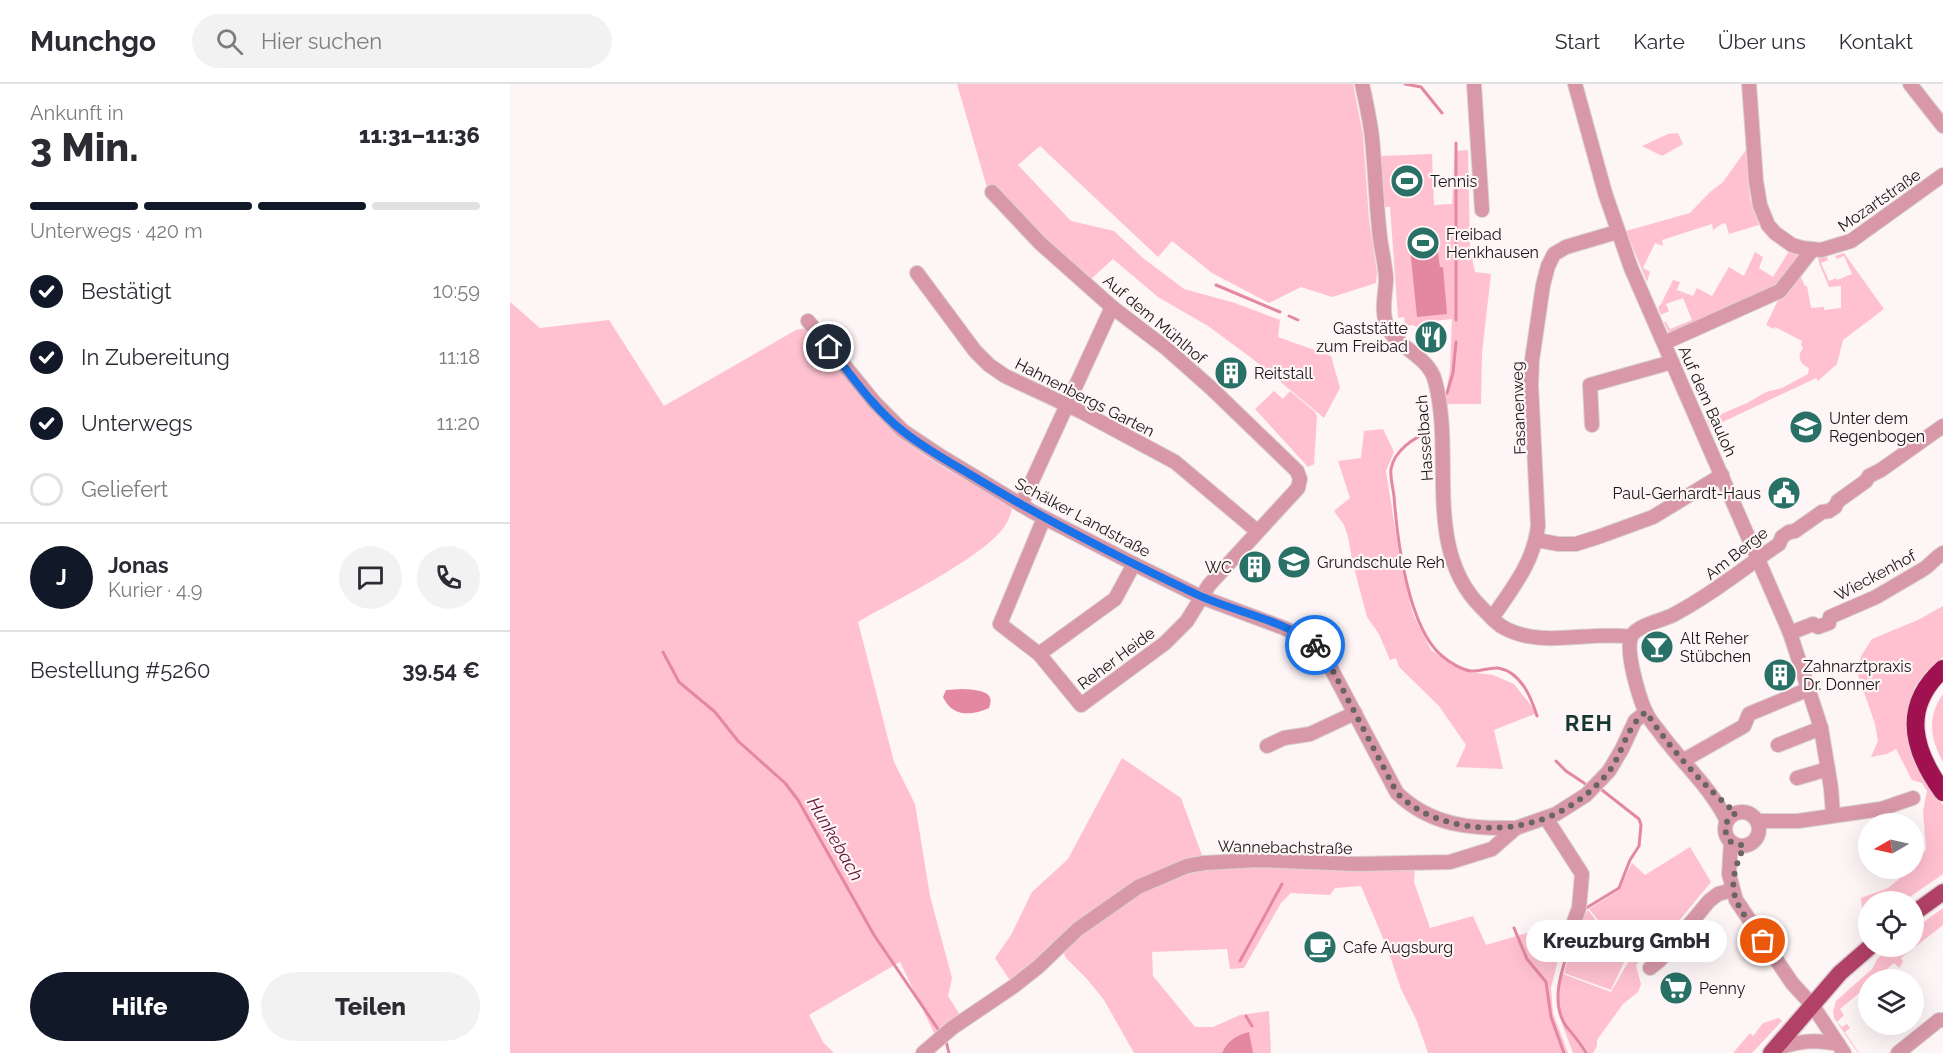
<!DOCTYPE html>
<html lang="de">
<meta charset="utf-8">
<style>
:root{--surface:#fff;--page:#f2f2f3;--text:#2b2b33;--muted:#7c7c81;--line:#e1e1e2;--accent:#111827}
body{margin:0;font-family:Raleway,sans-serif;background:var(--page);color:var(--text);height:100vh;display:flex;flex-direction:column;font-size:22px;white-space:nowrap}
*{box-sizing:border-box;margin:0}
p{font-size:20px;color:var(--muted)}
.icon{flex:none;width:33px;height:33px;fill:none;stroke:currentColor;stroke-width:2;stroke-linecap:round;stroke-linejoin:round}
.map{position:relative;flex:1;overflow:hidden}
.details{display:flex;flex-direction:column;background:var(--surface);width:510px}
.details>*{flex:none}
.needle{width:39px;rotate:261deg}
.controls{position:absolute;left:1348px;top:729px;display:grid;gap:12px}
.controls a{display:grid;place-items:center;width:66px;height:66px;border-radius:50%;background:var(--surface);box-shadow:0 6px 24px #0002;font-size:30px}
.pin{position:absolute;display:grid;place-items:center;width:51px;height:51px;color:#fff;margin:-26px;border:3px solid #fff;border-radius:50%;box-shadow:0 2px 6px #0007}
.courier{position:absolute;display:grid;place-items:center;width:60px;height:60px;margin:-30px;border:4px solid #1a73e8;border-radius:50%;background:#fff;color:#222;box-shadow:0 2px 8px #0007}
.bubble{position:absolute;height:42px;border-radius:21px;background:var(--surface);box-shadow:0 6px 24px #0002;font-size:20px;font-weight:800;line-height:42px;text-align:center}
.overview em{font-style:normal;font-weight:800}
.overview div{display:flex;flex-direction:column-reverse}
.overview{display:flex;align-items:center;justify-content:space-between;height:102px;padding:0 30px}
h1{font-size:39px;font-weight:800;line-height:45px}
.bar{display:grid;grid-template-columns:repeat(4,1fr);gap:9px 6px;align-content:center;height:72px;padding:0 30px}
.bar i{height:8px;border-radius:4px;background:var(--line)}
.bar .active{background:var(--accent)}
.bar p{grid-column:span 4}
.line{display:flex;align-items:center;gap:15px;padding:0 30px;border-top:2px solid var(--line)}
.line div{flex:1}
.round{display:grid;place-items:center;flex:none;width:63px;height:63px;border-radius:32px;background:var(--page)}
ol{padding:0 30px;list-style:none}
li{display:flex;align-items:center;gap:18px;height:66px}
li p{margin-inline-start:auto}
li .icon{padding:6px;border-radius:50%;background:var(--accent);color:#fff;stroke-width:4}
li:last-child{color:var(--muted)}
li i{width:33px;height:33px;border:3px solid var(--line);border-radius:50%}
.cta{display:flex;gap:12px;margin-top:auto;padding:12px 30px}
.cta a{flex:1;height:69px;border-radius:36px;background:var(--accent);color:#fff;font-size:24px;font-weight:800;line-height:69px;text-align:center}
.cta a+a{background:var(--page);color:var(--text)}
header{display:flex;align-items:center;gap:36px;box-sizing:border-box;height:84px;padding:0 30px;background:var(--surface);border-bottom:2px solid var(--line)}
header strong{font-size:28px}
nav{display:flex;gap:33px;margin-inline-start:auto;font-size:21px}
.search{width:420px;height:54px;background:var(--page);display:flex;align-items:center;gap:15px;box-sizing:border-box;padding:0 21px;border-radius:33px;color:var(--muted);font-size:22px}
main{display:flex;flex:1;min-height:0}
.map>svg:first-child{display:block}
</style>
<header>
<strong>Munchgo</strong>
<div class="search"><svg class="icon" aria-label="search" viewBox="0 0 24 24"><circle cx="10" cy="10" r="6"/><path d="M15 15l6 6"/></svg>Hier suchen</div>
<nav><a>Start</a><a>Karte</a><a>Über uns</a><a>Kontakt</a></nav>
</header>
<main>
<section class="details">
<div class="overview"><div><h1>3 Min.</h1><p>Ankunft in</p></div><em>11:31–11:36</em></div>
<div class="bar"><i class="active"></i><i class="active"></i><i class="active"></i><i></i><p>Unterwegs · 420 m</p></div>
<ol>
<li><svg class="icon" aria-label="check" viewBox="0 0 24 24"><path d="M5 12l5 5 9-10"/></svg>Bestätigt<p>10:59</p></li>
<li><svg class="icon" aria-label="check" viewBox="0 0 24 24"><path d="M5 12l5 5 9-10"/></svg>In Zubereitung<p>11:18</p></li>
<li><svg class="icon" aria-label="check" viewBox="0 0 24 24"><path d="M5 12l5 5 9-10"/></svg>Unterwegs<p>11:20</p></li>
<li><i></i>Geliefert</li>
</ol>
<div class="line" style="height:108px"><b class="round" style="background:var(--accent);color:#fff">J</b><div><b>Jonas</b><p>Kurier · 4.9</p></div><a class="round"><svg class="icon" aria-label="chat" viewBox="0 0 24 24"><path d="M4 5h16v11H9l-5 4z"/></svg></a><a class="round"><svg class="icon" aria-label="phone" viewBox="0 0 24 24"><path d="M5 4h4l2 5-3 2q2 4 5 5l2-3 5 2v4C11 20 4 13 5 4z"/></svg></a></div>
<div class="line" style="height:78px"><div>Bestellung #5260</div><b>39.54 €</b></div>
<div class="cta"><a>Hilfe</a><a>Teilen</a></div>
</section>
<div class="map">
<svg width="1433" height="969" viewBox="0 0 1433 969">
<rect width="100%" height="100%" fill="#fef5f7"/>
<!-- green -->
<g fill="#ffc1d0">
<path d="M 447,0 L 843,0 L 853,51 L 859,135 L 867,188 L 866,199 L 822,213 L 791,203 L 759,219 L 702,189 L 662,157 L 648,173 L 530,62 L 508,81 L 561,137 L 604,147 L 633,174 L 674,205 L 725,219 L 770,236 L 768,253 L 821,272 L 830,304 L 814,334 L 744,276 L 698,242 L 648,213 L 603,175 L 580,196 L 521,141 L 484,102 L 478,107 Z"/>
<path d="M 1168,49 L 1173,60 L 1152,72 L 1132,62 L 1158,50 Z"/>
<path d="M 958,66 L 960,164 L 965,188 L 981,190 L 972,269 L 971,320 L 936,320 L 936,309 L 940,286 L 942,235 L 924,237 L 924,241 L 906,243 L 903,241 L 895,242 L 894,233 L 888,234 L 880,123 L 873,123 L 871,72 L 922,70 L 924,121 L 942,120 L 945,67 Z"/>
<path d="M 1236,66 L 1240,114 L 1249,141 L 1219,150 L 1216,140 L 1213,139 L 1203,146 L 1202,140 L 1152,156 L 1153,162 L 1145,159 L 1133,184 L 1140,188 L 1137,198 L 1116,147 L 1180,129 L 1199,109 L 1213,98 Z"/>
<path d="M 1279,167 L 1289,172 L 1270,204 L 1160,251 L 1154,238 L 1156,238 L 1160,245 L 1182,236 L 1173,214 L 1156,220 L 1159,227 L 1151,231 L 1148,223 L 1151,220 L 1163,196 L 1170,198 L 1167,206 L 1183,212 L 1187,204 L 1202,212 L 1219,183 L 1234,192 L 1245,168 L 1253,173 L 1249,184 L 1263,193 Z"/>
<path d="M 1334,169 L 1374,225 L 1333,256 L 1327,280 L 1308,297 L 1306,294 L 1200,344 L 1197,336 L 1237,319 L 1256,308 L 1272,304 L 1298,290 L 1299,284 C 1289,280 1287,272 1293,264 L 1291,261 L 1292,257 L 1265,243 L 1264,245 L 1256,241 L 1272,208 L 1290,191 L 1295,202 L 1297,202 L 1301,224 L 1314,223 L 1314,226 L 1331,224 L 1331,202 L 1319,203 L 1309,179 L 1308,174 L 1317,173 L 1318,176 L 1311,179 L 1319,197 L 1326,194 L 1327,196 L 1342,190 L 1334,172 L 1327,175 L 1325,172 Z"/>
<path d="M 0,218 L 30,244 L 99,236 L 154,322 L 286,246 L 296,244 C 324,279 349,317 382,346 C 417,378 462,399 503,422 C 501,428 499,435 496,440 C 479,471 382,518 348,538 L 384,678 L 405,720 L 420,812 L 442,894 L 438,912 L 452,934 L 426,953 L 390,878 L 299,931 L 313,958 L 324,969 L 0,969 Z"/>
<path d="M 764,307 L 773,315 L 780,307 L 805,328 L 807,332 L 804,380 L 798,383 L 745,325 Z"/>
<path d="M 873,345 L 884,368 L 876,387 L 891,482 L 903,530 L 921,566 L 942,581 L 959,588 L 983,591 L 1004,600 L 1027,629 L 984,646 L 993,685 L 946,683 L 956,661 L 929,622 L 889,583 L 886,574 L 880,576 L 869,550 L 857,533 L 843,480 L 838,453 L 834,441 L 824,427 L 840,414 L 828,377 L 851,374 L 854,347 Z"/>
<path d="M 1433,522 L 1433,573 L 1416,588 L 1405,603 L 1399,622 L 1409,684 L 1417,701 L 1433,721 L 1433,790 L 1394,817 L 1359,818 L 1359,842 L 1354,845 L 1351,814 L 1378,804 L 1401,785 L 1404,784 L 1404,781 L 1416,765 L 1413,727 L 1417,707 L 1412,699 L 1402,696 L 1386,665 L 1377,670 L 1361,673 L 1368,657 L 1365,640 L 1348,591 L 1351,572 L 1362,555 L 1408,536 Z"/>
<path d="M 1433,610 L 1433,678 C 1420,655 1417,632 1433,610 Z"/>
<path d="M 612,674 L 671,714 L 693,774 L 563,840 L 501,898 L 485,874 L 501,851 L 522,808 L 558,775 Z"/>
<path d="M 1180,763 L 1201,798 L 1140,872 C 1133,873 1130,875 1126,882 L 1131,900 L 1128,908 L 1113,920 L 1087,956 L 1087,962 L 1083,969 L 1063,969 C 1052,939 1042,921 1050,889 L 1101,908 L 1120,875 L 1079,825 L 1109,806 L 1122,779 L 1135,791 Z"/>
<path d="M 905,780 L 904,798 L 920,844 L 963,832 L 976,861 L 1017,849 L 1037,845 L 1054,851 L 1041,904 L 1043,929 L 1058,969 L 918,969 L 906,935 L 891,905 L 878,866 L 851,802 L 825,804 L 820,811 L 781,809 L 771,819 L 734,884 L 720,885 L 717,865 L 642,868 L 643,892 L 685,943 L 703,943 L 730,931 L 759,927 L 761,969 L 624,969 L 594,916 L 577,895 L 556,874 L 554,870 L 557,858 L 647,798 L 695,782 Z"/>
<path d="M 1433,824 L 1433,841 L 1391,874 L 1393,878 L 1389,884 L 1384,879 L 1365,895 L 1359,896 L 1359,901 L 1330,925 L 1334,931 L 1327,938 L 1332,943 L 1337,940 L 1340,944 L 1335,948 L 1349,969 L 1348,969 L 1324,934 L 1323,928 L 1326,917 L 1362,885 L 1368,874 L 1382,863 L 1404,862 L 1404,845 Z"/>
<path d="M 1078,826 L 1115,876 L 1101,906 L 1054,889 L 1068,841 Z"/>
<path d="M 1269,934 L 1272,937 L 1242,969 L 1223,969 L 1240,949 L 1243,952 L 1253,939 Z"/>
</g>
<!-- water -->
<g fill="#e488a1">
<path d="M 927,162 L 930,183 L 933,183 L 937,230 L 907,233 L 900,165 Z"/>
<path d="M 453,605 C 465,606 487,606 479,624 C 461,632 442,633 433,613 L 436,606 Z"/>
<path d="M 739,948 L 743,969 L 712,969 C 717,957 727,951 739,948 Z"/>
</g>
<g fill="none" stroke-linecap="round" stroke-linejoin="round">
<!-- stream -->
<g stroke="#e488a1" stroke-width="3">
<path d="M 895,0 L 911,3 L 932,29"/>
<path d="M 706,201 L 770,228"/>
<path d="M 779,232 L 788,236"/>
<path d="M 946,236 L 946,59"/>
<path d="M 937,309 L 943,289 L 946,258"/>
<path d="M 920,348 C 904,353 884,367 881,385 C 880,393 883,404 884,412 C 887,455 898,544 932,572 C 939,578 952,586 961,587 C 970,588 979,583 988,584 C 1011,588 1021,613 1027,632"/>
<path d="M 153,568 L 169,598 L 205,628 L 228,657 L 275,699 L 288,716 L 364,851 L 430,948"/>
<path d="M 1046,677 L 1056,687 L 1077,701"/>
<path d="M 1073,826 L 1109,804 L 1120,776 L 1129,762 L 1131,741 L 1129,735 L 1092,706"/>
<path d="M 1004,844 L 1017,875 L 1036,898 L 1041,933 L 1054,969"/>
<path d="M 1061,858 C 1053,883 1039,917 1056,942 C 1063,951 1070,958 1076,969"/>
<path d="M 730,877 L 772,800"/>
<path d="M 736,932 L 742,942"/>
<path d="M 436,957 L 439,969"/>
</g>
<defs>
<g id="minor">
<path d="M 852,0 C 856,18 860,36 862,54 C 865,84 866,114 869,144 C 870,161 875,177 876,194 C 876,209 871,224 876,239 C 882,262 919,271 925,297 C 945,370 912,464 971,523 C 978,530 984,537 991,542 C 1030,566 1079,546 1121,553"/>
<path d="M 964,0 L 972,126"/>
<path d="M 1065,0 L 1095,109 L 1121,184 L 1280,549 L 1311,644 L 1321,704 L 1323,731"/>
<path d="M 1239,0 L 1246,97 L 1250,121 L 1258,141 L 1265,149 L 1282,161 L 1292,164 L 1311,166 L 1341,157 L 1433,91"/>
<path d="M 1400,0 L 1433,42"/>
<path d="M 482,108 L 530,159 L 602,223 L 657,265 L 701,304 L 787,387 L 790,395 L 788,404 L 699,501 L 677,537 L 655,559 L 571,621 L 529,570 L 490,540 L 534,434"/>
<path d="M 407,189 L 465,267 L 479,281 L 495,292 L 572,328 L 665,378 L 747,447"/>
<path d="M 298,237 L 365,319 L 393,347 L 429,371 L 523,428 L 624,480 L 691,513 L 774,544 L 797,555 L 808,564 L 817,577 L 887,709 C 921,742 962,745 1006,744"/>
<path d="M 1154,259 L 1270,207 L 1302,166"/>
<path d="M 1082,341 L 1080,301 L 1162,278"/>
<path d="M 511,421 L 602,223"/>
<path d="M 1027,456 L 1048,460 L 1066,460 L 1091,452 L 1143,433 L 1212,391"/>
<path d="M 982,534 C 1002,505 1024,478 1028,442 L 1021,301 L 1022,276 L 1033,201 L 1038,182 L 1044,170 L 1056,163 L 1107,148"/>
<path d="M 1280,549 L 1303,540 L 1308,543 L 1319,539 L 1320,533 L 1366,513 L 1412,486 C 1421,481 1423,475 1433,469"/>
<path d="M 529,570 L 605,515 L 624,480"/>
<path d="M 1268,661 L 1311,644"/>
<path d="M 757,662 L 774,654 L 800,650 L 845,629"/>
<path d="M 1174,676 L 1234,642 L 1239,630 L 1299,605"/>
<path d="M 1287,694 L 1318,685"/>
<circle cx="1232" cy="745" r="17"/>
<path d="M 1036,734 L 1072,790 L 1069,824 L 1058,854"/>
<path d="M 1217,737 C 1200,702 1170,677 1148,646 C 1143,640 1138,633 1135,627 C 1129,612 1114,565 1122,551 C 1130,540 1151,537 1163,531 C 1201,511 1234,484 1269,460 L 1272,453 L 1279,448 L 1285,447 L 1312,428 L 1319,427 L 1325,423 L 1328,417 L 1356,397 L 1359,392 L 1371,386 L 1433,342"/>
<path d="M 1247,737 L 1288,737 L 1371,725 L 1403,714"/>
<path d="M 1221,758 L 1219,790 L 1226,816 L 1282,899 L 1303,922 L 1334,969"/>
<path d="M 1140,884 L 1150,876 L 1199,817 L 1208,810 L 1222,806"/>
<path d="M 1265,965 C 1290,957 1303,955 1328,960"/>
<path d="M 413,969 L 442,944 L 504,902 L 528,883 L 568,845 L 628,803 L 677,782 L 694,779 L 748,776 L 847,780 L 940,778 L 982,765 L 1006,744 L 1046,730 L 1076,711 L 1099,687 L 1112,665 L 1125,637 L 1136,628"/>
<path d="M 1388,969 L 1429,936 L 1433,936"/>
</g>
<g id="major">
<path d="M 1404,829 L 1433,808"/>
<path d="M 1261,969 L 1330,889 L 1361,862"/>
</g>
<path id="highway" d="M 1433,585 C 1390,624 1403,667 1433,708"/>
</defs>
<!-- minor casing -->
<use href="#minor" stroke="#dad1d3" stroke-width="16"/>
<!-- major casing -->
<use href="#major" stroke="#dad1d3" stroke-width="19"/>
<!-- highway casing -->
<use href="#highway" stroke="#dad1d3" stroke-width="20"/>
<!-- minor -->
<use href="#minor" stroke="#d898a8" stroke-width="14"/>
<!-- major -->
<use href="#major" stroke="#b14166" stroke-width="16"/>
<!-- highway -->
<use href="#highway" stroke="#9f124f" stroke-width="18"/>
</g>
<g fill="none" stroke-linecap="round" stroke-linejoin="round">
<!-- done -->
<path stroke="#6a6465" stroke-width="6" stroke-dasharray="0 10.8" d="M 805,561 L 823,587 L 887,709 C 904,726 924,735 947,740 C 1004,752 1059,735 1097,690 C 1113,671 1115,643 1136,628 C 1161,666 1192,700 1226,729 C 1214,736 1212,747 1221,758 L 1234,762 C 1213,810 1225,818 1253,857"/>
<!-- route -->
<path stroke="#1a73e8" stroke-width="8" d="M 319,263 C 342,292 364,325 394,348 C 418,367 445,381 471,397 C 541,439 614,476 688,511 C 722,527 777,537 805,561"/>
</g>
<!-- icons -->
<defs>
<symbol id="stadium-disc" viewBox="-11 -11 22 22"><circle r="9.5" fill="#297066" stroke="#fef5f7"/><path d="M0-5a6.5 5 0 1 0 0 10a6.5 5 0 1 0 0-10ZM-3.5-1.8h7v3.6h-7Z" fill="#fff"/></symbol>
<symbol id="restaurant-disc" viewBox="-11 -11 22 22"><circle r="9.5" fill="#297066" stroke="#fef5f7"/><path d="M-5-6h1v4h1v-4h1v4h1v-4h1v5L-1.5 .5V6h-2V.5L-5-1ZM5-6V6H3V1.5H1.5Q1.5-4 5-6Z" fill="#fff"/></symbol>
<symbol id="building-disc" viewBox="-11 -11 22 22"><circle r="9.5" fill="#297066" stroke="#fef5f7"/><path d="M-4-6H4V6H1V3H-1V6H-4ZM-2.5-4.3h1.7v1.8h-1.7ZM.8-4.3h1.7v1.8H.8ZM-2.5-1h1.7V.8h-1.7ZM.8-1h1.7V.8H.8Z" fill="#fff"/></symbol>
<symbol id="school-disc" viewBox="-11 -11 22 22"><circle r="9.5" fill="#297066" stroke="#fef5f7"/><path d="M0-5L7-2L0 1L-7-2ZM-4 1L0 2.5L4 1V4Q0 6-4 4Z" fill="#fff"/></symbol>
<symbol id="civic-disc" viewBox="-11 -11 22 22"><circle r="9.5" fill="#297066" stroke="#fef5f7"/><path d="M-.6-6.5H3V-4.5H.6V-3L4-1V1h2V6H-6V1h2V-1L-.6-3ZM-1.2 2.5V6h2.4V2.5Z" fill="#fff"/></symbol>
<symbol id="bar-disc" viewBox="-11 -11 22 22"><circle r="9.5" fill="#297066" stroke="#fef5f7"/><path d="M-6-5H6L.8 .8V4.5H3.5V6h-7V4.5H-.8V.8Z" fill="#fff"/></symbol>
<symbol id="cafe-disc" viewBox="-11 -11 22 22"><circle r="9.5" fill="#297066" stroke="#fef5f7"/><path d="M-5.5-4.5H6V0H3Q3 3.5 0 3.5H-2.5Q-5.5 3.5-5.5 0ZM3-3.2v2h1.7v-2ZM-6 4.5H4V6H-6Z" fill="#fff"/></symbol>
<symbol id="supermarket-disc" viewBox="-11 -11 22 22"><circle r="9.5" fill="#297066" stroke="#fef5f7"/><path d="M-6-5.5h2.5l.6 2H6L4.5 2H-2.5L-4.4-4H-6ZM-1.5 3.2a1.3 1.3 0 1 0 .1 0ZM3 3.2a1.3 1.3 0 1 0 .1 0Z" fill="#fff"/></symbol>
</defs>
<g fill-rule="evenodd">
<use href="#stadium-disc" x="878" y="78" width="38" height="38"/>
<use href="#stadium-disc" x="894" y="140" width="38" height="38"/>
<use href="#restaurant-disc" x="902" y="234" width="38" height="38"/>
<use href="#building-disc" x="702" y="270" width="38" height="38"/>
<use href="#school-disc" x="1277" y="324" width="38" height="38"/>
<use href="#civic-disc" x="1255" y="390" width="38" height="38"/>
<use href="#school-disc" x="765" y="459" width="38" height="38"/>
<use href="#building-disc" x="726" y="464" width="38" height="38"/>
<use href="#bar-disc" x="1128" y="544" width="38" height="38"/>
<use href="#building-disc" x="1251" y="572" width="38" height="38"/>
<use href="#cafe-disc" x="791" y="844" width="38" height="38"/>
<use href="#supermarket-disc" x="1147" y="885" width="38" height="38"/>
</g>
<g text-anchor="middle" stroke-width="4.5" stroke-linejoin="round" paint-order="stroke">
<!-- poi labels -->
<g font-size="16" fill="#1b1617" stroke="#fef5f7" text-anchor="start">
<text x="920" y="103">Tennis</text>
<text x="936" y="156">Freibad<tspan x="936" dy="18">Henkhausen</tspan></text>
<text x="898" y="250" text-anchor="end">Gaststätte<tspan x="898" dy="18">zum Freibad</tspan></text>
<text x="744" y="295">Reitstall</text>
<text x="1319" y="340">Unter dem<tspan x="1319" dy="18">Regenbogen</tspan></text>
<text x="1251" y="415" text-anchor="end">Paul-Gerhardt-Haus</text>
<text x="807" y="484">Grundschule Reh</text>
<text x="722" y="489" text-anchor="end">WC</text>
<text x="1170" y="560">Alt Reher<tspan x="1170" dy="18">Stübchen</tspan></text>
<text x="1293" y="588">Zahnarztpraxis<tspan x="1293" dy="18">Dr. Donner</tspan></text>
<text x="833" y="869">Cafe Augsburg</text>
<text x="1189" y="910">Penny</text>
</g>
<!-- street labels -->
<g font-size="16" fill="#1b1617" stroke="#fef5f7">
<text transform="translate(1369 116) rotate(-35)" y="6">Mozartstraße</text>
<text transform="translate(645 235) rotate(40)" y="6">Auf dem Mühlhof</text>
<text transform="translate(575 313) rotate(27)" y="6">Hahnenbergs Garten</text>
<text transform="translate(1198 317) rotate(66)" y="6">Auf dem Bauloh</text>
<text transform="translate(1008 324) rotate(-92)" y="6">Fasanenweg</text>
<text transform="translate(914 354) rotate(-94)" y="6">Hasselbach</text>
<text transform="translate(573 433) rotate(28)" y="6">Schälker Landstraße</text>
<text transform="translate(1226 469) rotate(-38)" y="6">Am Berge</text>
<text transform="translate(1365 491) rotate(-28)" y="6">Wieckenhof</text>
<text transform="translate(606 574) rotate(-37)" y="6">Reher Heide</text>
<text transform="translate(775 763) rotate(1)" y="6">Wannebachstraße</text>
</g>
<!-- water labels -->
<g font-size="18" font-style="italic" fill="#641332" stroke="#fef5f7">
<text transform="translate(325 755) rotate(60)" y="6">Hunkebach</text>
</g>
<!-- district labels -->
<g font-size="22" font-weight="bold" letter-spacing="1.5" fill="#153631" stroke="#fef5f7">
<text x="1079" y="647">REH</text>
</g>
</g>
</svg>
<div class="controls">
<a><svg class="needle" viewBox="-14 -14 28 28"><path d="M0-13l5 13h-10z" fill="#e53935"/><path d="M0 13l5-13h-10z" fill="#7c7c81"/></svg></a>
<a><svg class="icon" aria-label="locate" viewBox="0 0 24 24"><circle cx="12" cy="12" r="6"/><path d="M12 2v4M12 18v4M2 12h4M18 12h4"/></svg></a>
<a><svg class="icon" aria-label="layers" viewBox="0 0 24 24"><path d="M12 4l9 5-9 5-9-5zM3 14l9 5 9-5"/></svg></a>
</div>
<div class="pin" style="left:1253px;top:857px;background:#ea580c"><svg class="icon" aria-label="bag" viewBox="0 0 24 24"><path d="M5 8h14l-1 12H6zM9 8a3 3 0 0 1 6 0"/></svg></div>
<div class="pin" style="left:319px;top:263px;background:#1f2937"><svg class="icon" aria-label="home" viewBox="0 0 24 24"><path d="M3 11l9-7 9 7M6 9v11h12V9"/></svg></div>
<div class="courier" style="left:805px;top:561px"><svg class="icon" aria-label="bike" viewBox="0 0 24 24"><circle cx="6" cy="16" r="4"/><circle cx="18" cy="16" r="4"/><path d="M6 16l4-8h5l3 8M10 8l3 8H6M13 5h3"/></svg></div>
<div class="bubble" style="left:1016px;top:836px;width:201px">Kreuzburg GmbH</div>
</div>
</main>
